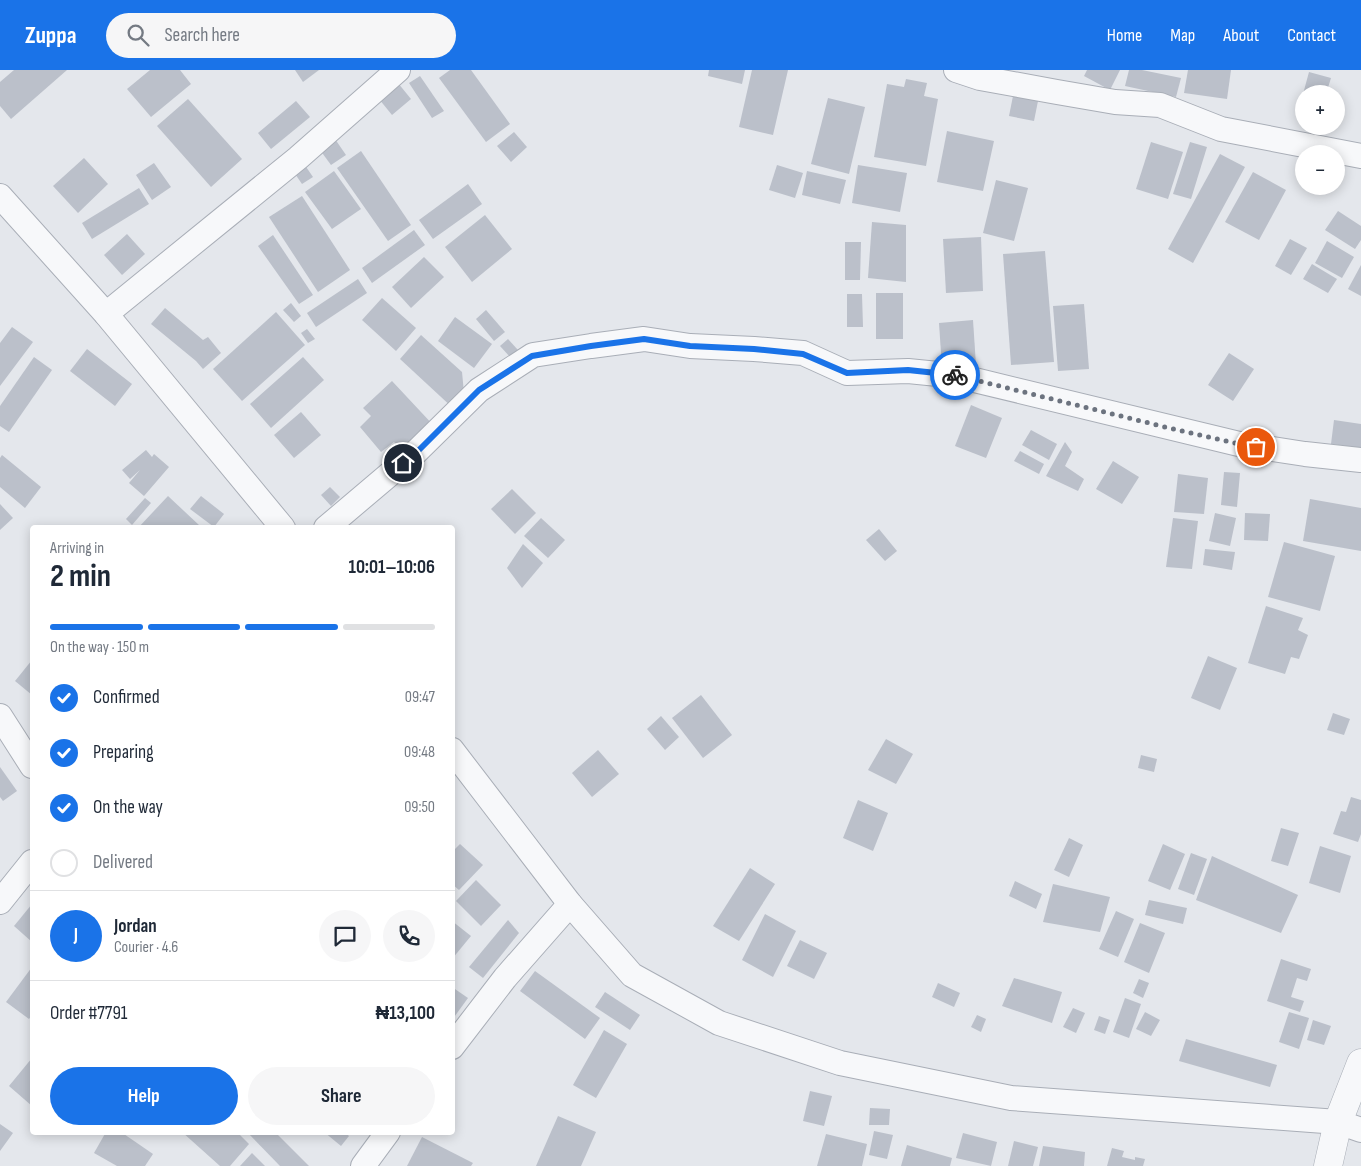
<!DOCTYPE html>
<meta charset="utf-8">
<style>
:root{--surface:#fff;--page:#f6f6f7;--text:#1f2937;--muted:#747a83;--line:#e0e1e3;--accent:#1a73e8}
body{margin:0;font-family:"Sofia Sans Condensed",sans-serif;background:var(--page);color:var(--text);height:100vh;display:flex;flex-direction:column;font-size:19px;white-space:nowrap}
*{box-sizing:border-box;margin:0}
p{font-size:16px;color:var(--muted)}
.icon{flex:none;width:28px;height:28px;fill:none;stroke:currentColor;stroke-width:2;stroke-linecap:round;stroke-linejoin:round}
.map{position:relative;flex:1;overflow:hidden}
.drawer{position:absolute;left:30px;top:455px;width:425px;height:610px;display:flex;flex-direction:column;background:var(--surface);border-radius:5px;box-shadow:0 2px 12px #0003}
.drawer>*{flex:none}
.fabs{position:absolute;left:1295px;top:15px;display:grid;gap:10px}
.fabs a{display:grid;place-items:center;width:50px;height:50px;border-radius:50%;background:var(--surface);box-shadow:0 2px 12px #0003;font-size:25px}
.pin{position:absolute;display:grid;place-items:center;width:42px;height:42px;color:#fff;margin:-21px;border:2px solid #fff;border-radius:50%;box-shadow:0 1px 5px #0007}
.courier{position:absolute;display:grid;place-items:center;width:50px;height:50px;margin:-25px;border:4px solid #1a73e8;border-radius:50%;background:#fff;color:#222;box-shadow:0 1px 6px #0007}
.summary em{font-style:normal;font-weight:700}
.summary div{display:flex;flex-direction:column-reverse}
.summary{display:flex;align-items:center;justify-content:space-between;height:85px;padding:0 20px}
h1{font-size:32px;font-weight:700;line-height:38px}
.bar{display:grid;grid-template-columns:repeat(4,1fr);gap:8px 5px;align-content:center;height:60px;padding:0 20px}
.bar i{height:6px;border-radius:4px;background:var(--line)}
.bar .current{background:var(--accent)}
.bar p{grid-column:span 4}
.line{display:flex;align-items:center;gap:12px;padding:0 20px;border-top:1px solid var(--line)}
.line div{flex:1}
.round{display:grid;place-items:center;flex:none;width:52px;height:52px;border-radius:26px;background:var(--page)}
ol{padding:0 20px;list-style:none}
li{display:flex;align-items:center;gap:15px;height:55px}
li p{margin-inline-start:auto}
li .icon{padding:5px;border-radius:50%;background:var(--accent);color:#fff;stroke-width:4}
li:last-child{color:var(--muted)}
li i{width:28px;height:28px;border:2px solid var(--line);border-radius:50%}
.cta{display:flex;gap:10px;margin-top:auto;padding:10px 20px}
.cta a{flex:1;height:58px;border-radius:30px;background:var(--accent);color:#fff;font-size:20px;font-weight:700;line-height:58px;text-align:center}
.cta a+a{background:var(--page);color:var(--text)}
header{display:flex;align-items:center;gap:30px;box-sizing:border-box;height:70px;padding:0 25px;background:var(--accent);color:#fff}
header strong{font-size:24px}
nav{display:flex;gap:28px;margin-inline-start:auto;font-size:18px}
.search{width:350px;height:45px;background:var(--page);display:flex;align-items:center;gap:12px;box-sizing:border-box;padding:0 18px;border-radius:28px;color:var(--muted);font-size:19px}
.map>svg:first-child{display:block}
</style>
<header>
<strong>Zuppa</strong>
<div class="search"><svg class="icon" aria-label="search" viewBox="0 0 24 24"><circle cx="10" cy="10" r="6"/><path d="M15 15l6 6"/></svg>Search here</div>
<nav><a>Home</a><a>Map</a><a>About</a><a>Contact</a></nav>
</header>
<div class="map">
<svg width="1361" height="1096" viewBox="0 0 1361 1096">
<rect width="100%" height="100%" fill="#e4e7ec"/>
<!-- building -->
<g fill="#bbc0ca">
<path d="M 14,0 L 67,0 L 11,49 L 0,36 L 0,12 Z"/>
<path d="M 150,0 L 180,0 L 191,14 L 151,47 L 127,19 Z"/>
<path d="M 295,0 L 319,0 L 303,12 Z"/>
<path d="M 450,0 L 471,0 L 510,54 L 486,72 L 439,8 Z"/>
<path d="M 709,0 L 745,0 L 742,14 L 708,6 Z"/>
<path d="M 752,0 L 788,0 L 773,65 L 739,57 Z"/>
<path d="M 1087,0 L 1120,0 L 1110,20 L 1084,6 Z"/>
<path d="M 1129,0 L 1142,0 L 1181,8 L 1176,27 L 1125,16 Z"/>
<path d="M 1188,0 L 1231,0 L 1227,29 L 1184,23 Z"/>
<path d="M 1309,2 L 1331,8 L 1326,24 L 1304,24 L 1304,36 L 1300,35 Z"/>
<path d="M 420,6 L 444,41 L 432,48 L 409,13 Z"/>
<path d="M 906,9 L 927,13 L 924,26 L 938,29 L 926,96 L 874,87 L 887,14 L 904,17 Z"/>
<path d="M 398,13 L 411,29 L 392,45 L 379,29 Z"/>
<path d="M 1013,26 L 1038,31 L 1034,51 L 1009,46 Z"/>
<path d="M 828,28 L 865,37 L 849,104 L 811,94 Z"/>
<path d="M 188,29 L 242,89 L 211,117 L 157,56 Z"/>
<path d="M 296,31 L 310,47 L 271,79 L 258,63 Z"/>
<path d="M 947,61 L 994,71 L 983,121 L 937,112 Z"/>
<path d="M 514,62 L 527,77 L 511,92 L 497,76 Z"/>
<path d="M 335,69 L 346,85 L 331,95 L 320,80 Z"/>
<path d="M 1151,72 L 1183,82 L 1168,129 L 1136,119 Z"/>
<path d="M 1190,72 L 1207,77 L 1191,129 L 1173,124 Z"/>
<path d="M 361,81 L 411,155 L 388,171 L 337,98 Z"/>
<path d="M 1220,84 L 1245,97 L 1193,193 L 1168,179 Z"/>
<path d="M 84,88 L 108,114 L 78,143 L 53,116 Z"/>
<path d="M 302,91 L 313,107 L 302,114 L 291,98 Z"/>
<path d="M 154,93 L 171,117 L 152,130 L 136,105 Z"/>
<path d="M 777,95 L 803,103 L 795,128 L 769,120 Z"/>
<path d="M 858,95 L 907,103 L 900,142 L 852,133 Z"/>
<path d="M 334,101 L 361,139 L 332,159 L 305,122 Z"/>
<path d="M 807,101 L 846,110 L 840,134 L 802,125 Z"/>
<path d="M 1253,102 L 1286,120 L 1259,170 L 1225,152 Z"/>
<path d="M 996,110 L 1028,118 L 1014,171 L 983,163 Z"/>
<path d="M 468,114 L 482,134 L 433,169 L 419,150 Z"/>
<path d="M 139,118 L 149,134 L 92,169 L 82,153 Z"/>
<path d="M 302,126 L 350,200 L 318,222 L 269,147 Z"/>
<path d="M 1338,141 L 1361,156 L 1361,170 L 1355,179 L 1325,160 Z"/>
<path d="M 485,145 L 512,179 L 472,212 L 445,177 Z"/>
<path d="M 872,152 L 906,155 L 906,212 L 868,208 Z"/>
<path d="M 414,160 L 425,175 L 372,213 L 362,198 Z"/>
<path d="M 127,164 L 145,184 L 122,205 L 104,185 Z"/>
<path d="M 273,165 L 313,225 L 299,234 L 258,176 Z"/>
<path d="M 981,167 L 983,221 L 946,223 L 943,169 Z"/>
<path d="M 1290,169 L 1307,178 L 1291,205 L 1275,196 Z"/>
<path d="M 1327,171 L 1354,187 L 1342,208 L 1315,193 Z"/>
<path d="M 845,172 L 861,172 L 860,210 L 845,210 Z"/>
<path d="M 1045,181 L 1054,292 L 1011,295 L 1003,184 Z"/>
<path d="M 424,187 L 444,207 L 411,238 L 392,217 Z"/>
<path d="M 1312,194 L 1337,209 L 1328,223 L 1303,209 Z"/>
<path d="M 1361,195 L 1361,226 L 1348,219 Z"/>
<path d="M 358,209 L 367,223 L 316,257 L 307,243 Z"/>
<rect x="876" y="223" width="27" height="46"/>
<path d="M 847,224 L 862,224 L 863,257 L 847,257 Z"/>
<path d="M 382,228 L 416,258 L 396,281 L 362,250 Z"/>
<path d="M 291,233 L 301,246 L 294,252 L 283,240 Z"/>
<path d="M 1084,234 L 1089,299 L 1058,301 L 1053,236 Z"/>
<path d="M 165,238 L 203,270 L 208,267 L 221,283 L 203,299 L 196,291 L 151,254 Z"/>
<path d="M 486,240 L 505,262 L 494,271 L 476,249 Z"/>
<path d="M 276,242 L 305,275 L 242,331 L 213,299 Z"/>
<path d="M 455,247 L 492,274 L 474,298 L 438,271 Z"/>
<path d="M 973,250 L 976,295 L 942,298 L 939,253 Z"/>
<path d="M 12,257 L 33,272 L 0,316 L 0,273 Z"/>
<path d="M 307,259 L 315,269 L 308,273 L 301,263 Z"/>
<path d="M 421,265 L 462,302 L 464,323 L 454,339 L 400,289 Z"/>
<path d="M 508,269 L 518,280 L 510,287 L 500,276 Z"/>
<path d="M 87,279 L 132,314 L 115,336 L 70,301 Z"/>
<path d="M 1229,283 L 1254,299 L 1233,331 L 1208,315 Z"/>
<path d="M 34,287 L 52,300 L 9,362 L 0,356 L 0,336 Z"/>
<path d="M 303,287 L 324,310 L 271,358 L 250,334 Z"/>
<path d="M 392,311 L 435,357 L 405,384 L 394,372 L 381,382 L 360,357 L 371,346 L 363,338 Z"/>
<path d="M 971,335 L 1002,348 L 986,388 L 955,376 Z"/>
<path d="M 301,342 L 321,365 L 294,388 L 274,365 Z"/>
<path d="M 1334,350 L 1361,354 L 1361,378 L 1331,374 Z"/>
<path d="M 1031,360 L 1057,374 L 1049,390 L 1022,375 Z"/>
<path d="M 1065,372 L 1072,382 L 1065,396 L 1084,409 L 1078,421 L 1046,406 Z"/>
<path d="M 146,380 L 152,387 L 154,384 L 169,397 L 144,426 L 129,413 L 140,400 L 130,409 L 122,400 Z"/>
<path d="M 1020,381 L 1044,394 L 1039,404 L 1014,391 Z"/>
<path d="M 2,385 L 41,417 L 25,438 L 0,417 L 0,388 Z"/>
<path d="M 1113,391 L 1139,407 L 1122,434 L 1096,419 Z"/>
<path d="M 1224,402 L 1240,403 L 1237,437 L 1221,435 Z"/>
<path d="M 1178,404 L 1208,408 L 1204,444 L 1174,442 Z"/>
<path d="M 330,417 L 340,427 L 331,436 L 321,425 Z"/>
<path d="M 512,419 L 536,443 L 515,464 L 491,439 Z"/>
<path d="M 168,426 L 200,456 L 199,458 L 138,458 Z"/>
<path d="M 201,426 L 224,444 L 214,457 L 190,439 Z"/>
<path d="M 145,428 L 151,433 L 132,455 L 126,449 Z"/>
<path d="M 1310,429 L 1361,438 L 1361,481 L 1303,471 Z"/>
<path d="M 0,434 L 13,448 L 0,460 Z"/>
<path d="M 1215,443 L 1236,448 L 1230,476 L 1209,471 Z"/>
<path d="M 1245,443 L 1270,444 L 1268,471 L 1244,470 Z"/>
<path d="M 541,448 L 565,470 L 548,488 L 524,466 Z"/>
<path d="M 1173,448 L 1198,451 L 1192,499 L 1166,497 Z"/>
<path d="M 879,459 L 897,481 L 885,491 L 866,470 Z"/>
<path d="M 1284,472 L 1335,486 L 1320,541 L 1268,527 Z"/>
<path d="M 523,474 L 543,493 L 522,518 L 507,498 Z"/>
<path d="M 1205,479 L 1235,482 L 1232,500 L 1203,495 Z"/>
<path d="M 1266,536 L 1303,548 L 1298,560 L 1308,565 L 1299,589 L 1291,587 L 1285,604 L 1248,593 Z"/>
<path d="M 1208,586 L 1237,598 L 1220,640 L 1191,628 Z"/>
<path d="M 32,590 L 32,625 L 15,611 Z"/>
<path d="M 701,625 L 732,665 L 703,688 L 672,648 Z"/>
<path d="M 1333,643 L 1350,649 L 1344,665 L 1327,660 Z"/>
<path d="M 661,646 L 679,667 L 665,680 L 647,659 Z"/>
<path d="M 886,669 L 913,684 L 896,714 L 868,700 Z"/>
<path d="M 598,680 L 619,704 L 592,727 L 572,703 Z"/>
<path d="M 1141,685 L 1157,689 L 1154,702 L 1138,698 Z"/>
<path d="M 0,697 L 17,721 L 3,731 L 0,727 Z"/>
<path d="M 1351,727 L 1361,730 L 1361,764 L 1358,772 L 1333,764 L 1341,741 L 1346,742 Z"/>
<path d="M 858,730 L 888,743 L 873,781 L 843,768 Z"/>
<path d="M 1281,758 L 1299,763 L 1288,796 L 1271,791 Z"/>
<path d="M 1069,768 L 1083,775 L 1069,807 L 1054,800 Z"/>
<path d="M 460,774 L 483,795 L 459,820 L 452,814 L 452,782 Z"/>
<path d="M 1163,774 L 1185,784 L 1170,820 L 1148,811 Z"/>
<path d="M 1320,776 L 1351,786 L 1340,823 L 1309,813 Z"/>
<path d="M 1191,783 L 1207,789 L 1194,825 L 1178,819 Z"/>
<path d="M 1212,786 L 1298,825 L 1281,863 L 1196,830 Z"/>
<path d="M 750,798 L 775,814 L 739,871 L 713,856 Z"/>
<path d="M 476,810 L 501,835 L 481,856 L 456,831 Z"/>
<path d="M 1015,811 L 1042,824 L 1036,839 L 1009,826 Z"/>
<path d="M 1053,814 L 1110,827 L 1100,862 L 1043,852 Z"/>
<path d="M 1149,830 L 1187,838 L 1183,854 L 1145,845 Z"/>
<path d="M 32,834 L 32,872 L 14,856 Z"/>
<path d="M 1116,841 L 1134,849 L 1118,887 L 1099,879 Z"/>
<path d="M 765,844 L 796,861 L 773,907 L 742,890 Z"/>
<path d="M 508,850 L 519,863 L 483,908 L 469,897 Z"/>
<path d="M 452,851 L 471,866 L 452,889 Z"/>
<path d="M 1140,853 L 1165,863 L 1149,903 L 1124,892 Z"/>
<path d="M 800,870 L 827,883 L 814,909 L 787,896 Z"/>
<path d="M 1281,889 L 1311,899 L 1307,911 L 1297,908 L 1291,927 L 1304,931 L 1300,942 L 1267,931 Z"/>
<path d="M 32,897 L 32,945 L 29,949 L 6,932 Z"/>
<path d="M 535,901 L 600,948 L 585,969 L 520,921 Z"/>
<path d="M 1014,908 L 1062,922 L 1052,953 L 1002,936 Z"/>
<path d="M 1139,909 L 1149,913 L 1143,928 L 1133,923 Z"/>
<path d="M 938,913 L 960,923 L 954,937 L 932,927 Z"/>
<path d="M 452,917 L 468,928 L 452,950 Z"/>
<path d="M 605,922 L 640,945 L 630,960 L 595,937 Z"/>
<path d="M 1125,928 L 1141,934 L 1129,968 L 1113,962 Z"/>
<path d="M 1073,938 L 1085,943 L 1076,963 L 1063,957 Z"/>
<path d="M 1145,942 L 1160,950 L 1151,966 L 1136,959 Z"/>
<path d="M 1289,942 L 1309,948 L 1299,979 L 1279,972 Z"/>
<path d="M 977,945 L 986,949 L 981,962 L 971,957 Z"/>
<path d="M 1099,946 L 1110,950 L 1105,964 L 1094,960 Z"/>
<path d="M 1313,950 L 1331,956 L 1324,975 L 1307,970 Z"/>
<path d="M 604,960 L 627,974 L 596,1028 L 573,1015 Z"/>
<path d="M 1186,969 L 1277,995 L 1270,1017 L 1179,991 Z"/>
<path d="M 32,988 L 32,1036 L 9,1016 Z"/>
<path d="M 810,1021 L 832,1026 L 824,1056 L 803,1051 Z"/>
<path d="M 870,1038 L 890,1039 L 889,1055 L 869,1055 Z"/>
<path d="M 558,1046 L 596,1062 L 581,1096 L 536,1096 Z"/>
<path d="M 0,1054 L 13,1063 L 0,1081 Z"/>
<path d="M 874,1061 L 893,1065 L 887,1089 L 869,1085 Z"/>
<path d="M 106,1062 L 121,1062 L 153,1084 L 145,1096 L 117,1096 L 94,1083 Z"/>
<path d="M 182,1062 L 237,1062 L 249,1074 L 230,1096 L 220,1096 Z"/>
<path d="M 247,1062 L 275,1062 L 309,1096 L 280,1096 Z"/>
<path d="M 324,1062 L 344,1062 L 349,1066 L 341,1076 Z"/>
<path d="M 963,1063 L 997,1072 L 991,1096 L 956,1088 Z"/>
<path d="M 826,1064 L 867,1074 L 862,1096 L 817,1096 Z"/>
<path d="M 422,1067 L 473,1093 L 471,1096 L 407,1096 Z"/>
<path d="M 1014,1071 L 1038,1077 L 1033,1096 L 1008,1096 Z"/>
<path d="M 907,1075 L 952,1088 L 950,1096 L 901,1096 Z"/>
<path d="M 1043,1076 L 1085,1082 L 1084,1096 L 1039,1096 Z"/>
<path d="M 1112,1078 L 1124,1081 L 1122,1087 L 1135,1090 L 1135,1087 L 1145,1089 L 1143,1096 L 1107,1096 Z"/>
<path d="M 252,1083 L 265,1096 L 240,1096 Z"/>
</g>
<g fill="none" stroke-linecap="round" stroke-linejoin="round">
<defs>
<g id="minor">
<path d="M 956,0 L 980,8 L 1057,22 L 1115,32 L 1160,35 L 1221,59 L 1361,86"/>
<path d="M 0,126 L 106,244 L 283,458"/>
<path d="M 106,244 L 298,88 L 398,0"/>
<path d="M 326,458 L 417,381 L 479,320 L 533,285 L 591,276 L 644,269 L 690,276 L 754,279 L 803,283 L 847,303 L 908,301 L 958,306 L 1239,374 L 1305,384 L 1361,390"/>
<path d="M 0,646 L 32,696"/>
<path d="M 452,680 L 570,834 L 632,905 L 719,953 L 840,993 L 1011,1028 L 1338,1052 L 1361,1060"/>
<path d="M 0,832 L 32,792"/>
<path d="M 452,977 L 505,908 L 570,834"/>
<path d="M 363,1096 L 388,1062"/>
</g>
<path id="tertiary" d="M 1328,1096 L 1338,1052 L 1361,993"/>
</defs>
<!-- minor casing -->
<use href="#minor" stroke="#a9aeb7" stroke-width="26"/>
<!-- tertiary casing -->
<use href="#tertiary" stroke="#a9aeb7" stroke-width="29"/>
<!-- minor -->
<use href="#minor" stroke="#f7f8fa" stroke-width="24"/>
<!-- tertiary -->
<use href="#tertiary" stroke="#f7f8fa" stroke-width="28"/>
</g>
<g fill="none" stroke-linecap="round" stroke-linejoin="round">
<!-- done -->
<path stroke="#6c737f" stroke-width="5" stroke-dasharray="0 9" d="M 955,305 L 1169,358 L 1239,374 L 1256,377"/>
<!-- route -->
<path stroke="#1a73e8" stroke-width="6" d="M 403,393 L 417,382 L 479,320 L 532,286 L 591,276 L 644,269 L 690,276 L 754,279 L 803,284 L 847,303 L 908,300 L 955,305"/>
</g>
</svg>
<div class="fabs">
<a>+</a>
<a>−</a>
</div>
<div class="pin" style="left:1256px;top:377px;background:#ea580c"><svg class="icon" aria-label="bag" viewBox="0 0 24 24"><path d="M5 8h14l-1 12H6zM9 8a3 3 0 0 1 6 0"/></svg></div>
<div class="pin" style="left:403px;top:393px;background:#1f2937"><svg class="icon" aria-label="home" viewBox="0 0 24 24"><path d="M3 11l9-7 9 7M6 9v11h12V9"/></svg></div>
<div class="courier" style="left:955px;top:305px"><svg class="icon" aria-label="bike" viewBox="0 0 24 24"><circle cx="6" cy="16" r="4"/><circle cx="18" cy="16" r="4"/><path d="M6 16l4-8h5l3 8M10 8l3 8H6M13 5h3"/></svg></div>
<section class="drawer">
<div class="summary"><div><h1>2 min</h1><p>Arriving in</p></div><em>10:01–10:06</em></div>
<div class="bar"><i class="current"></i><i class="current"></i><i class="current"></i><i></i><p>On the way · 150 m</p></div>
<ol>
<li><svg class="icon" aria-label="check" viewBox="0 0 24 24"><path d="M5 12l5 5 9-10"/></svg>Confirmed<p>09:47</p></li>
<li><svg class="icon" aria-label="check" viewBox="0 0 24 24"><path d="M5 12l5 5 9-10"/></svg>Preparing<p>09:48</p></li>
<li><svg class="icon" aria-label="check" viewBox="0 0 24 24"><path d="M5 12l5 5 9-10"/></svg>On the way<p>09:50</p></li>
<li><i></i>Delivered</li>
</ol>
<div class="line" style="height:90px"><b class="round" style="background:var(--accent);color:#fff">J</b><div><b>Jordan</b><p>Courier · 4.6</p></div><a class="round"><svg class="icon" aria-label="chat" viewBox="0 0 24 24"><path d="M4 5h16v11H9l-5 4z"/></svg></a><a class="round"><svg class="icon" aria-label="phone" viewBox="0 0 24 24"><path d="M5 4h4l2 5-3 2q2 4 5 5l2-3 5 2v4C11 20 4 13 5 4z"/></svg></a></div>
<div class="line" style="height:65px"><div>Order #7791</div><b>₦13,100</b></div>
<div class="cta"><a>Help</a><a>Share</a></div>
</section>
</div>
